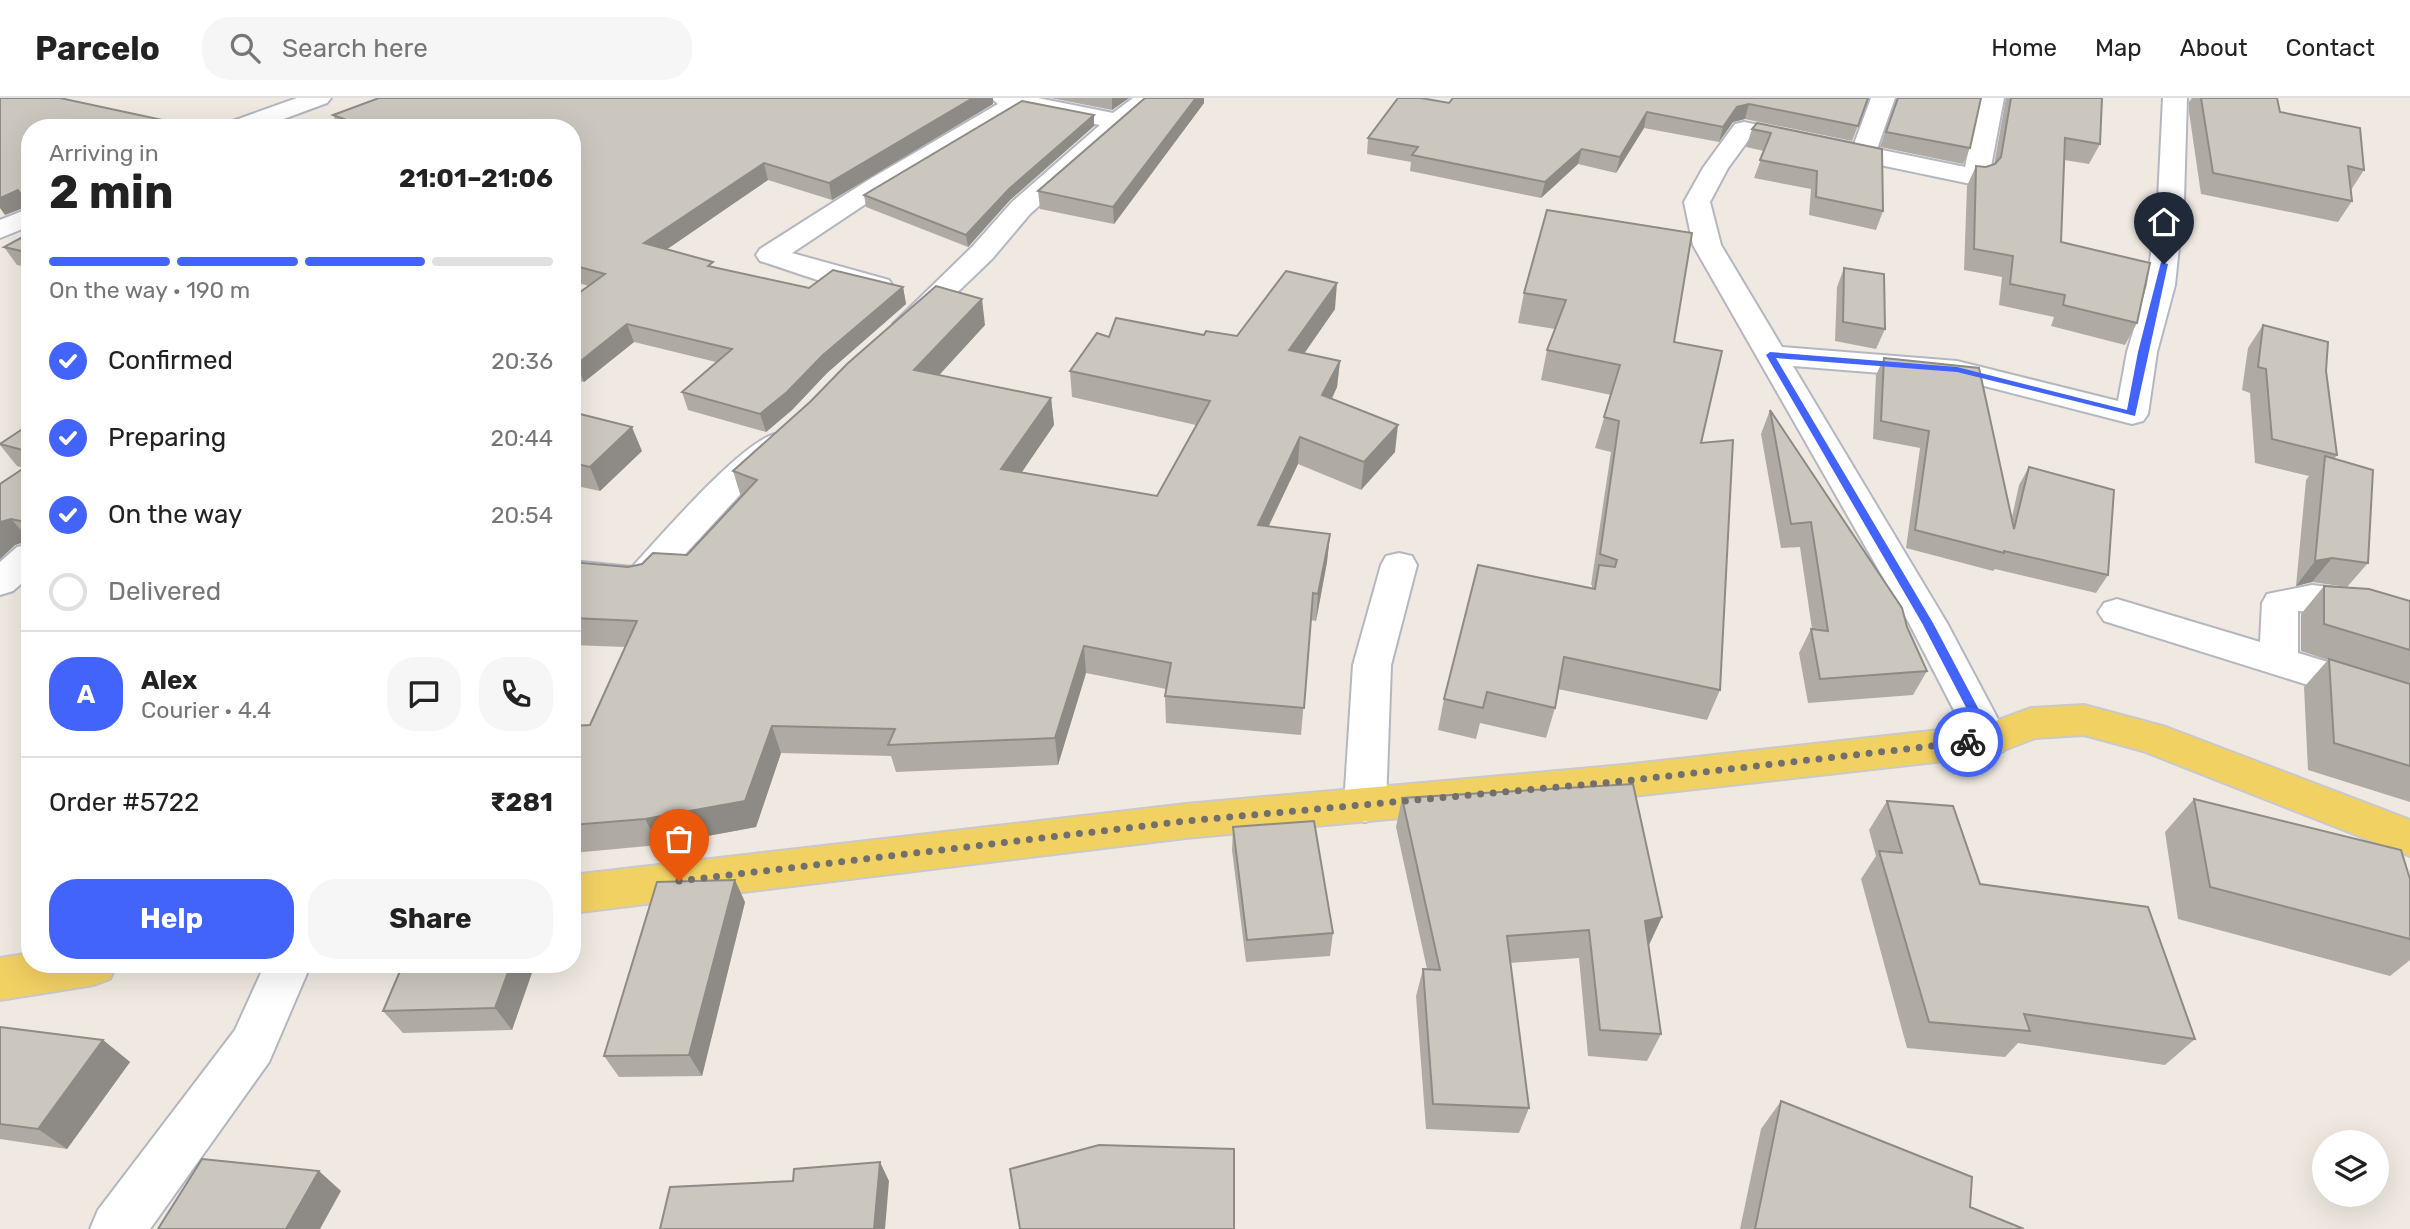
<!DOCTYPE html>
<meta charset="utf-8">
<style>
:root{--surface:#fff;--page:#f6f6f6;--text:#222;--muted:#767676;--line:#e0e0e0;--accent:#4264fb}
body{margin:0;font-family:Rubik,sans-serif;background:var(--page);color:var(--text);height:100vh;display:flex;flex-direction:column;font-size:26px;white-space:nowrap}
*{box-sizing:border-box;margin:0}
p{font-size:23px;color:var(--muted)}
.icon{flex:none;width:38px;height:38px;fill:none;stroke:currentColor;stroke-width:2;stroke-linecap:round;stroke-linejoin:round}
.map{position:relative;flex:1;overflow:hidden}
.panel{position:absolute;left:21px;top:21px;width:560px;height:854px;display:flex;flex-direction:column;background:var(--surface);border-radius:28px;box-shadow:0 7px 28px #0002}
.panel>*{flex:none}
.tools{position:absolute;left:2312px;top:1032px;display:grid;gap:14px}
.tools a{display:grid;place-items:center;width:77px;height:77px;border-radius:50%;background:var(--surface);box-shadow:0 7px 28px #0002;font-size:35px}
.pin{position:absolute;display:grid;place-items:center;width:60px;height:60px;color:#fff;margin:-72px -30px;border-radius:50% 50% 50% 0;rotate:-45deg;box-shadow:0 0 7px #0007}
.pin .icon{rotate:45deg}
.courier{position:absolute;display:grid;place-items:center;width:70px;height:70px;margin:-35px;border:5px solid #4264fb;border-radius:50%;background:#fff;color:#222;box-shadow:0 2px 9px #0007}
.head em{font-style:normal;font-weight:700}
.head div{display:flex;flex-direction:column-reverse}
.head{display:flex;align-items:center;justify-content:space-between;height:119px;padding:0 28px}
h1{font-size:46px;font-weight:700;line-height:52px}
.bar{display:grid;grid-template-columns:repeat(4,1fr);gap:10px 7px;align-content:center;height:84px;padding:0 28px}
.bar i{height:9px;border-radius:5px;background:var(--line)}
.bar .current{background:var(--accent)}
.bar p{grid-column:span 4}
.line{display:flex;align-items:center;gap:18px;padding:0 28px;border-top:2px solid var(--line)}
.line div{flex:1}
.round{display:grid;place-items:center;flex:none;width:74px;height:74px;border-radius:28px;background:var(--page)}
ol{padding:0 28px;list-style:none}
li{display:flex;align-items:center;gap:21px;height:77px}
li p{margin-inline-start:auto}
li .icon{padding:7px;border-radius:50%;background:var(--accent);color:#fff;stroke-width:4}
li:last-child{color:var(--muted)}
li i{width:38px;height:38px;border:4px solid var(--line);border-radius:50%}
.cta{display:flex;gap:14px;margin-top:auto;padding:14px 28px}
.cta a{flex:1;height:80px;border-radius:28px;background:var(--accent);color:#fff;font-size:28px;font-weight:700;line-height:80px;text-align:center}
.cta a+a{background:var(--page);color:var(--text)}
header{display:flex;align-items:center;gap:42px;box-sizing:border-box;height:98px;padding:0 35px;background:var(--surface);border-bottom:2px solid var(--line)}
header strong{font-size:33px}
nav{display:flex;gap:38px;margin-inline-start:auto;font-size:24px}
.search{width:490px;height:63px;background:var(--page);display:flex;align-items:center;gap:18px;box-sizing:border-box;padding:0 24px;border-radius:28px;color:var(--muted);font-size:26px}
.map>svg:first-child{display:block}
</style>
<header>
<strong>Parcelo</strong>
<div class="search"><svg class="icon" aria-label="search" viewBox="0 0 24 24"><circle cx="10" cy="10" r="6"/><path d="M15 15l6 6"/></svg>Search here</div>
<nav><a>Home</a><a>Map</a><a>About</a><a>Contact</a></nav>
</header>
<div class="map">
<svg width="2410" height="1131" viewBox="0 0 2410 1131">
<rect width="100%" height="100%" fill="#efe9e1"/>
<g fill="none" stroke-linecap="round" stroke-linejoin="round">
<defs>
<g id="minor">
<path d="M 297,0 L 331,0 L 327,5 L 259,30 L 224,30 L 227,25 Z"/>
<path d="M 991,0 L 1038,0 L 1113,15 L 1133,0 L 1160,0 L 1030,116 L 992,161 L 918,232 L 908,235 L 898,232 L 893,226 L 972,149 L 1012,104 L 1100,27 L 1023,11 L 888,91 L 792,155 L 889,182 L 893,188 L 889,194 C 862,201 790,172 760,163 L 756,157 L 760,151 L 870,81 L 998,6 Z"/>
<path d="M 1871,0 L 1895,0 L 1877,51 L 1965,69 L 1980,0 L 2004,0 L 1989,79 L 1985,84 L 1976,87 L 1750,40 L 1728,70 L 1710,104 L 1721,147 L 1782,249 L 1957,263 L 2118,303 L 2127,254 L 2147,187 L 2158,101 L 2163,0 L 2187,0 L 2184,101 L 2175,187 L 2157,254 L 2148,316 L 2143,323 L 2132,326 L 1957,281 L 1793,268 L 1947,525 L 2009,642 L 2003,653 L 1989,658 L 1975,653 L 1909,525 L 1693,147 L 1684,104 L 1703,70 L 1735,26 L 1744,24 L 1854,46 Z"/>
<path d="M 30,110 L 30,128 L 0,140 L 0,122 Z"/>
<path d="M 775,336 L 787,339 L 791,346 L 787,353 L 748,388 L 653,491 L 640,494 L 572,487 L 572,463 L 632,469 C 660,439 740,345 775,336 Z"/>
<path d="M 30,446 L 30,478 L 13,493 L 0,497 L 0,464 L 17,449 Z"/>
<path d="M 1399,455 L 1412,458 L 1417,467 L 1391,567 L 1386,707 L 1380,719 L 1365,724 L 1350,719 L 1344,707 L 1353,567 L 1381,467 L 1386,458 Z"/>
<path d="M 2312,487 L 2345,491 L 2410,510 L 2410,536 L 2345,516 L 2298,513 L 2298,555 L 2410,589 L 2410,619 L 2104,523 L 2098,514 L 2104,505 L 2117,501 L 2260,544 L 2262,505 L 2267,496 Z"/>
<path d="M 265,866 L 311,866 L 269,964 L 150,1131 L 90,1131 L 98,1112 L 235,932 Z"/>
</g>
<g id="major">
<path d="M 2084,607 L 2166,629 L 2410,722 L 2410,758 L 2143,653 L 2084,637 L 2035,640 L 1989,658 L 1624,699 L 1186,740 L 572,815 L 572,777 L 1186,706 L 1624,667 L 1985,627 L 2031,610 Z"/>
<path d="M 30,855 L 30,866 L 117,866 L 110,881 L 94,887 L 0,902 L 0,860 Z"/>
</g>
</defs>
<!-- minor casing -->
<use href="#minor" stroke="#b4b7c1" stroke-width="4"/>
<!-- major casing -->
<use href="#major" stroke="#c9c9c9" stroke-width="4"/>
<!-- minor -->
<use href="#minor" fill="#fff" fill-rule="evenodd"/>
<!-- major -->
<use href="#major" fill="#f2d163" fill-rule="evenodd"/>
</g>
<!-- wall -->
<g fill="#afaba4">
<path d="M 379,0 L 993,0 L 993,6 L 832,102 L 768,82 L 666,151 L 714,169 L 809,190 L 903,189 L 906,206 L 827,275 L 792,312 L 766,334 L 688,312 L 682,294 L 716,264 L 634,244 L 584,284 L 572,281 L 572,200 L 589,188 L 575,184 L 572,177 L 572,30 L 339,30 L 333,17 Z"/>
<path d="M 1051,0 L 1129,0 L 1112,12 Z"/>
<path d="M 1204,0 L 1204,5 L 1114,126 L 1040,111 L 1038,93 Z"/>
<path d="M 1869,0 L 1852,43 L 1745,21 L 1733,24 L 1719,44 L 1644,30 L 1616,75 L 1578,66 L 1541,100 L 1410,73 L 1411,64 L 1367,56 L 1368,40 L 1449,5 Z"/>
<path d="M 1897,0 L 1981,0 L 1970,50 L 1963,66 L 1880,49 Z"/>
<path d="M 2006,0 L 2102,0 L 2100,46 L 2089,66 L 2064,62 L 2061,144 L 2137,225 L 2125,247 L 2051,228 L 2054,219 L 1999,207 L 2002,179 L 1964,172 L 1967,88 L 1976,68 L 1986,69 L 1994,67 Z"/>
<path d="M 2192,0 L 2277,0 L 2280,14 L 2364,72 L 2351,92 L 2352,103 L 2338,124 L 2201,96 L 2189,14 L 2189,4 Z"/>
<path d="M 1094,17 L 1094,28 L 1010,102 L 968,149 L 866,109 L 864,97 Z"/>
<path d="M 1757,25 L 1883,113 L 1876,132 L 1809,117 L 1811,91 L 1754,80 L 1764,53 L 1746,49 L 1752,31 Z"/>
<path d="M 1547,112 L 1674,244 L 1701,345 L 1720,592 L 1707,622 L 1558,591 L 1555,610 L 1546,640 L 1480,625 L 1476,641 L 1438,632 L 1444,601 L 1592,490 L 1592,487 L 1591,487 L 1611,354 L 1595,350 L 1611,297 L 1541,282 L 1547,252 L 1555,231 L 1518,225 L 1524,195 Z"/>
<path d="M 30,135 L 30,170 L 17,167 L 4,149 Z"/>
<path d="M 1844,170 L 1885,231 L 1876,251 L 1835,243 L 1837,189 Z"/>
<path d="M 1335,211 L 1304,255 L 1340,263 L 1337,289 L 1332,301 L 1395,354 L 1361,392 L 1298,366 L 1269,428 L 1330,436 L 1327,464 L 1316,523 L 1311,522 L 1301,637 L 1166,625 L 1165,598 L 1166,591 L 1086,575 L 1058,667 L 896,674 L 891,658 L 781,655 L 756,729 L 659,747 L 572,755 L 572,628 L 590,627 L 625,549 L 572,547 L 572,464 L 628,469 L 687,457 L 741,399 L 733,373 L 985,227 L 939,277 L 1051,300 L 1054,327 L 1021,375 L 1157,398 L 1196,327 L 1072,299 L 1070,273 L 1109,239 L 1204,237 L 1237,238 Z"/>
<path d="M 2263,227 L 2326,273 L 2337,357 L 2334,361 L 2368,465 L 2347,489 L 2312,484 L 2296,488 L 2306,382 L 2309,378 L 2255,365 L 2250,295 L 2242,292 L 2248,250 Z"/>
<path d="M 1884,260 L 2012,419 L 2019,387 L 2029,369 L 2108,477 L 2096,495 L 1995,471 L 1993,473 L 1906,450 L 1920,350 L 1873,341 L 1876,277 Z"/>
<path d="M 1770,312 L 1907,529 L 1927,573 L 1913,597 L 1808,605 L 1799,555 L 1811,531 L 1812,531 L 1800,449 L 1781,450 L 1761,336 Z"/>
<path d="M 572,314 L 642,353 L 600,393 L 572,387 Z"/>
<path d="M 30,326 L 30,442 L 15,447 L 0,461 L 0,386 L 24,370 L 17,368 L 0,347 L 0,346 Z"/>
<path d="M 2324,488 L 2410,503 L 2410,704 L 2308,672 L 2304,589 L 2328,562 L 2301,553 L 2301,516 Z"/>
<path d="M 1402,700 L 1662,819 L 1648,848 L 1661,936 L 1647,963 L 1588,958 L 1579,860 L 1510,865 L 1529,1010 L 1519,1035 L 1426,1031 L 1416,898 L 1423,871 L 1427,871 L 1396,729 Z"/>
<path d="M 2194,701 L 2410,781 L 2410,862 L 2390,878 L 2178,821 L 2165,734 Z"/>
<path d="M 1887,703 L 1980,786 L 2195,941 L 2165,967 L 2018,945 L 2005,959 L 1907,950 L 1861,781 L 1876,758 L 1869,732 Z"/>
<path d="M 1233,729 L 1333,835 L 1330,858 L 1246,864 L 1232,752 Z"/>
<path d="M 745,804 L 702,978 L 619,979 L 604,958 Z"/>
<path d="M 403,866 L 535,866 L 512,932 L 403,935 L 383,913 Z"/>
<path d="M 0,929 L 103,942 L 130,964 L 67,1051 L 0,1041 Z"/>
<path d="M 1781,1003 L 1970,1109 L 2024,1131 L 1740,1131 L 1761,1031 Z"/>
</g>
<!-- shaded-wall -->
<g fill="#8e8b86">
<path d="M 973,0 L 993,0 L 993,6 L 832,102 L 829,85 Z"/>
<path d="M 1112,0 L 1129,0 L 1112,12 Z"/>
<path d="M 1196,0 L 1204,0 L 1204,5 L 1114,126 L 1113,109 Z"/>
<path d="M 1749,6 L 1745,21 L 1733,24 L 1719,44 L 1723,29 L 1737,9 Z"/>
<path d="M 1647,14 L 1644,30 L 1616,75 L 1620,59 Z"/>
<path d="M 1094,17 L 1094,28 L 1010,102 L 968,149 L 966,137 L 1009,91 Z"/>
<path d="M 172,24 L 175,30 L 159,30 Z"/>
<path d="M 1582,51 L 1578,66 L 1541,100 L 1545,84 Z"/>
<path d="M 764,65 L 768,82 L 650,163 L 644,145 Z"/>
<path d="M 18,92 L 30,94 L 30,109 L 29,108 L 5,117 L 0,110 L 0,100 Z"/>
<path d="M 1337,185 L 1335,211 L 1288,279 L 1289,252 Z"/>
<path d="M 903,189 L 906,206 L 827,275 L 792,312 L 766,334 L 760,316 L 823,257 Z"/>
<path d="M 982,201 L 985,227 L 919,299 L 914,272 Z"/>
<path d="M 627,226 L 634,244 L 584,284 L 577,266 Z"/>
<path d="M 1340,263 L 1337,289 L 1320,324 L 1322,297 Z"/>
<path d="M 1051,300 L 1054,327 L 1005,399 L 1001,371 Z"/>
<path d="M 1398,327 L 1395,354 L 1361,392 L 1364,364 Z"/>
<path d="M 632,329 L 642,353 L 600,393 L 590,369 Z"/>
<path d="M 1300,339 L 1298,366 L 1256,454 L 1258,427 Z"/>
<path d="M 11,421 L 30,442 L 15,447 L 0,461 L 0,424 Z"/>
<path d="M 1330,436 L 1327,464 L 1316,523 L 1318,496 Z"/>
<path d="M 2332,460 L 2312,484 L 2296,488 L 2315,463 Z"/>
<path d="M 1084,548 L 1086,575 L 1058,667 L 1055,640 Z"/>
<path d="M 772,628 L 781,655 L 756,729 L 659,747 L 645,721 Z"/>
<path d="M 735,782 L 745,804 L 702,978 L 689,957 Z"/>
<path d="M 1662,819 L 1649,847 L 1632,851 L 1645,823 Z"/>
<path d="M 511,866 L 535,866 L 512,932 L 495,910 Z"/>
<path d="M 103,942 L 130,964 L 67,1051 L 38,1031 Z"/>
<path d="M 880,1064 L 889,1083 L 885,1131 L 874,1131 Z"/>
<path d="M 319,1073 L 341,1093 L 320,1131 L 286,1131 Z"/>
</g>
<!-- building -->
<g fill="#cbc7bf" stroke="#8e8b86" stroke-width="2">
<path d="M 0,0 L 60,0 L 172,24 L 159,30 L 30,30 L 30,94 L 22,98 L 18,92 L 0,100 Z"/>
<path d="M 379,0 L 973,0 L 829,85 L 764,65 L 644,145 L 713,164 L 708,168 L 809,190 L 833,172 L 903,189 L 823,257 L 787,294 L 760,316 L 682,294 L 732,251 L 627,226 L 577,266 L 572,265 L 572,200 L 605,176 L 572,167 L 572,163 L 577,160 L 572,158 L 572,30 L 368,30 L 333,17 Z"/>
<path d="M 1145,0 L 1196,0 L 1113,109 L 1038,93 Z"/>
<path d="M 1398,0 L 1421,0 L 1449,5 L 1453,0 L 1868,0 L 1858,28 L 1749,6 L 1737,9 L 1723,29 L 1647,14 L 1620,59 L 1582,51 L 1545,84 L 1412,57 L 1418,49 L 1368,40 Z"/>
<path d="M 1898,0 L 1981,0 L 1970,50 L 1886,34 Z"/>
<path d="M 2011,0 L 2102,0 L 2100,46 L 2065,40 L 2061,144 L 2150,165 L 2137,225 L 2063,207 L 2065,197 L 2010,186 L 2013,158 L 1974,151 L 1976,68 L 1986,69 L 1995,66 L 2001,59 Z"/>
<path d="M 2201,0 L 2277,0 L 2280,14 L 2360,30 L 2364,72 L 2348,68 L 2352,103 L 2213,75 Z"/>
<path d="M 1022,3 L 1094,17 L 1009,91 L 966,137 L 864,97 Z"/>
<path d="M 1757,25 L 1882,51 L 1883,113 L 1816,99 L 1817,73 L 1760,62 L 1771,35 L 1752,31 Z"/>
<path d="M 1547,112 L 1692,135 L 1674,244 L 1722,253 L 1701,345 L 1733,342 L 1720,592 L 1564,559 L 1555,610 L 1487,594 L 1483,610 L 1444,601 L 1478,467 L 1595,491 L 1599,467 L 1615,469 L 1617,462 L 1600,456 L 1619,323 L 1604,319 L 1620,267 L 1547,252 L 1566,202 L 1524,195 Z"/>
<path d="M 30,135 L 30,155 L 4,149 Z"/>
<path d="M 1844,170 L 1884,176 L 1885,231 L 1843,224 Z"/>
<path d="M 1286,173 L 1337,185 L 1289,252 L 1340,263 L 1322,297 L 1398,327 L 1364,364 L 1300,339 L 1258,427 L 1330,436 L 1318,496 L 1313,495 L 1304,610 L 1165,598 L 1171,565 L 1084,548 L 1055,640 L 888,647 L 895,631 L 772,628 L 745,703 L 645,721 L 572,727 L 572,628 L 590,627 L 637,523 L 572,520 L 572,464 L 628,469 L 642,466 L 653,455 L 687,457 L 757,382 L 733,373 L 811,303 L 847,266 L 936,188 L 982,201 L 914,272 L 1051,300 L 1001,371 L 1157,398 L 1210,303 L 1070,273 L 1097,235 L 1109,239 L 1116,220 L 1204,237 L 1206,233 L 1237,238 Z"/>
<path d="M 2263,227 L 2328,244 L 2326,273 L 2337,357 L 2272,341 L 2266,271 L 2258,269 Z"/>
<path d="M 1884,260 L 1979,270 L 2014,431 L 2029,369 L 2114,392 L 2108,477 L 2004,453 L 2004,455 L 1915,432 L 1929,333 L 1881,323 Z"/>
<path d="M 1770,312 L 1902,510 L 1907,529 L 1927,573 L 1820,581 L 1811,531 L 1828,533 L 1811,424 L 1791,426 Z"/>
<path d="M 572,314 L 632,329 L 590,369 L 572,365 Z"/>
<path d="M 30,326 L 30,354 L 0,346 Z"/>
<path d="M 2325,358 L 2373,372 L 2368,465 L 2332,460 L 2315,463 Z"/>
<path d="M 30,366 L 30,425 L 11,421 L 0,424 L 0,386 Z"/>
<path d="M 2324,488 L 2369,491 L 2410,503 L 2410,552 L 2324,526 Z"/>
<path d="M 2329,561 L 2410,586 L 2410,668 L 2334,645 Z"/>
<path d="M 1633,686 L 1662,819 L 1645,823 L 1661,936 L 1600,932 L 1589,832 L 1507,838 L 1529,1010 L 1433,1006 L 1423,871 L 1440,872 L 1402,700 Z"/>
<path d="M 2194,701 L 2401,752 L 2410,781 L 2410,841 L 2210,789 Z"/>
<path d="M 1887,703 L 1953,708 L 1980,786 L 2148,809 L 2195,941 L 2024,916 L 2030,933 L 1929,924 L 1879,753 L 1902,755 Z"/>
<path d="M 1314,723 L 1333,835 L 1247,842 L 1233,729 Z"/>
<path d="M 735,782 L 689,957 L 604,958 L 657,784 Z"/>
<path d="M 403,866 L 511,866 L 495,910 L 383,913 Z"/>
<path d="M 0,929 L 103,942 L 38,1031 L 0,1026 Z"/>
<path d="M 1781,1003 L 1972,1079 L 1970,1109 L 2024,1131 L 1755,1131 Z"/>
<path d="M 1099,1047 L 1234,1051 L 1234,1131 L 1020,1131 L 1010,1071 Z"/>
<path d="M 202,1061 L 319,1073 L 286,1131 L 158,1131 Z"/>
<path d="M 880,1064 L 874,1131 L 660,1131 L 670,1089 L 793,1083 L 794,1071 Z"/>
</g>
<!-- route -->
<path fill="#4264fb" d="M 2161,164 L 2168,166 L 2135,318 L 1957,274 L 1776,260 L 1933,525 L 1995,642 L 1989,647 L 1964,648 L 1964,641 L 1981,638 L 1922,525 L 1766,257 L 1770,254 L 1957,269 L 2127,312 L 2138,254 Z"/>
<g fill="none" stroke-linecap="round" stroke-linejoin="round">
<!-- done -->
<path stroke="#726f6d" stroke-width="7" stroke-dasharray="0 12.6" d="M 679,783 L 1186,723 L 1624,683 L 1968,644"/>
</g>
</svg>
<div class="tools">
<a><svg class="icon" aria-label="layers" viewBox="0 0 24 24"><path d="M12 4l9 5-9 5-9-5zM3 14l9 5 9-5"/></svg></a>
</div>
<div class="pin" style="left:679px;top:783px;background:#ea580c"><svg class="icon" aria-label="bag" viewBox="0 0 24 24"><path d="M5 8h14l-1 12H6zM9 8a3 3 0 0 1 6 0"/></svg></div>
<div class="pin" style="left:2164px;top:166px;background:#1f2937"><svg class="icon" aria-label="home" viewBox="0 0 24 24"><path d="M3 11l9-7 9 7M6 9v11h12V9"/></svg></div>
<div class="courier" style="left:1968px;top:644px"><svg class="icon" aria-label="bike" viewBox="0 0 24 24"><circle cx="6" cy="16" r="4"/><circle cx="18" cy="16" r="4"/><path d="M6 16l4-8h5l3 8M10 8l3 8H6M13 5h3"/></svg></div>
<section class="panel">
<div class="head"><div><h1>2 min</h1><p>Arriving in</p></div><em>21:01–21:06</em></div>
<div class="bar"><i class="current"></i><i class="current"></i><i class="current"></i><i></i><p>On the way · 190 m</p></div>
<ol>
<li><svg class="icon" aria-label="check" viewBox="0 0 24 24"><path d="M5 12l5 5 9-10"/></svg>Confirmed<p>20:36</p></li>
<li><svg class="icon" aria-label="check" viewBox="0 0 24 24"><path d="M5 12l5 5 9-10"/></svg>Preparing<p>20:44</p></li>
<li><svg class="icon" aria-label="check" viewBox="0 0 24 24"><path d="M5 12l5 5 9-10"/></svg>On the way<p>20:54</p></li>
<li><i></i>Delivered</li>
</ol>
<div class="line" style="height:126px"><b class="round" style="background:var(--accent);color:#fff">A</b><div><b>Alex</b><p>Courier · 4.4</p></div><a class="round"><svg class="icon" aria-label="chat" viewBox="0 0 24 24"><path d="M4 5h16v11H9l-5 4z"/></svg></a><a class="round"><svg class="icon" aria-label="phone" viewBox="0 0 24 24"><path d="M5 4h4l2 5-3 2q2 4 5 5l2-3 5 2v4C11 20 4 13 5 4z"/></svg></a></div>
<div class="line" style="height:91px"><div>Order #5722</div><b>₹281</b></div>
<div class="cta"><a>Help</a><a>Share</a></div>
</section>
</div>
